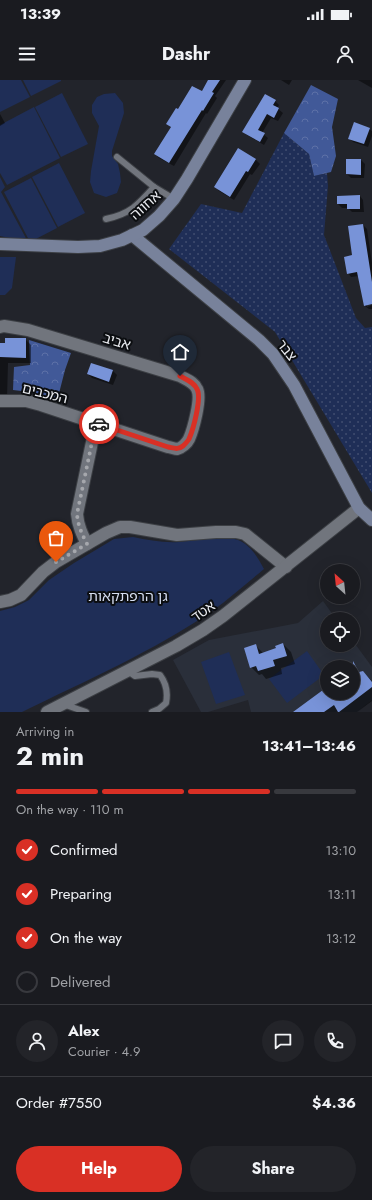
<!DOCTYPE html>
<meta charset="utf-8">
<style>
:root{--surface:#1a1b20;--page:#232429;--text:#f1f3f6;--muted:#9fa1a5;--line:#38393e;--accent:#d93025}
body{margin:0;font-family:Jost,"Noto Sans Hebrew",sans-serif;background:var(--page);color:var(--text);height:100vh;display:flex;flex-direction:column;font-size:15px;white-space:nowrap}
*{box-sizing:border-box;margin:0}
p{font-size:13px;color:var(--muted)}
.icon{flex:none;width:22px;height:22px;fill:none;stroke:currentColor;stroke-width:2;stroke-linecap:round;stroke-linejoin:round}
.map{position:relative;height:632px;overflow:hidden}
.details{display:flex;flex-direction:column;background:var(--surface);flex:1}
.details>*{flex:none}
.needle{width:26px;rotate:333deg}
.controls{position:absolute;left:320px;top:484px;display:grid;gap:8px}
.controls a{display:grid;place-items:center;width:40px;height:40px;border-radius:50%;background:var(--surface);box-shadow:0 4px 16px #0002,0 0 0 1px var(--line);font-size:20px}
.pin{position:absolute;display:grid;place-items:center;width:34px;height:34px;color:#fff;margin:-41px -17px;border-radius:50% 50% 50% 0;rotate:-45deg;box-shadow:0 0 4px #0007}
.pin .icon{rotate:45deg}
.courier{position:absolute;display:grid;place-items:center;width:40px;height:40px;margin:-20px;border:3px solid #d93025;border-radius:50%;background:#fff;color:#222;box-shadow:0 1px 5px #0007}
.summary em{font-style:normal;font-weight:700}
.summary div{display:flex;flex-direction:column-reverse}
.summary{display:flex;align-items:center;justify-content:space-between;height:68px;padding:0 16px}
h1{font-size:26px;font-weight:700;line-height:30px}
.bar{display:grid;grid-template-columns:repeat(4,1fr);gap:6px 4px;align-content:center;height:48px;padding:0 16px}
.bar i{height:5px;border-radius:3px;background:var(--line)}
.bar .current{background:var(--accent)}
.bar p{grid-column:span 4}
.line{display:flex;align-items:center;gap:10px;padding:0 16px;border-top:1px solid var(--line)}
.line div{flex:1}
.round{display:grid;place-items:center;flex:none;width:42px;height:42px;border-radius:21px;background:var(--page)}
ol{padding:0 16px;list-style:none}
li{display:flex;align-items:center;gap:12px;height:44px}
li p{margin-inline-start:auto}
li .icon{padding:4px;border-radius:50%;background:var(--accent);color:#fff;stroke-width:4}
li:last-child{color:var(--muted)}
li i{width:22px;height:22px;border:2px solid var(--line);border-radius:50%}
.primary-button{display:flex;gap:8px;margin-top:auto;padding:8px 16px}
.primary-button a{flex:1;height:46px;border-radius:24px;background:var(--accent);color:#fff;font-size:16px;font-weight:700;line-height:46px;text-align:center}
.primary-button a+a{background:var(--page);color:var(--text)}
.status{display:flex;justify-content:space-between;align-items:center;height:28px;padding:0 20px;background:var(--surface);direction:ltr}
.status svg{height:11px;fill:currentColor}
header{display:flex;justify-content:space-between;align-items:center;height:52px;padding:0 16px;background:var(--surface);font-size:18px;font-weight:700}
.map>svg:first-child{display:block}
</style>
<div class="status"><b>13:39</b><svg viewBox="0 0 49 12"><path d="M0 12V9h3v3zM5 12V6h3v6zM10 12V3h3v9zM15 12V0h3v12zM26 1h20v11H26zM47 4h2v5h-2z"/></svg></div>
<header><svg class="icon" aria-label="menu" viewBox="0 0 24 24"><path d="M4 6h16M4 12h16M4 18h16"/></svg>Dashr<svg class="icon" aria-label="person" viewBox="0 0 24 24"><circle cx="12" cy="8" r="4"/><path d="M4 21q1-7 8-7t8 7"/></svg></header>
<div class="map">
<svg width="372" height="632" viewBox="0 0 372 632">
<defs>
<pattern id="grass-dots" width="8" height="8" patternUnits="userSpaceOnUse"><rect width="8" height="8" fill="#1f2e57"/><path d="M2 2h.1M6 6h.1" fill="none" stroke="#404d70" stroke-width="1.8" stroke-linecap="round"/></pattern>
<pattern id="forest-crowns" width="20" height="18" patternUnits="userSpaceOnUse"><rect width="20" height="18" fill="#415998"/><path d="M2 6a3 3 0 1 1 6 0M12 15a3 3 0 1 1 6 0" fill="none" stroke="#5d71a7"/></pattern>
</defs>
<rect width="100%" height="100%" fill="#22242b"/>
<!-- built -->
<path fill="#2a2f3a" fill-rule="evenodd" d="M 323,521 L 336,539 L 327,539 L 327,565 L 353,565 L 353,561 L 372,587 L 372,620 L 357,632 L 251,632 L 248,620 L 208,632 L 201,632 L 173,580 L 209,560 L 298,543 ZM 327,587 L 353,587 L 353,613 L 327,613 Z"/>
<!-- grass -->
<path fill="url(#grass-dots)" d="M 284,53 L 309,74 L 314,96 L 327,93 L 328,106 L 324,155 L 356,238 L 365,248 L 372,247 L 372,413 L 275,252 L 169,169 L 201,124 L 242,133 Z"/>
<!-- forest -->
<g fill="url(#forest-crowns)">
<path d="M 311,5 L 338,19 L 332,47 L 336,76 L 331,92 L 314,96 L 309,74 L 284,53 Z"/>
<path d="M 29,260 L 71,273 L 65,290 L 57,321 L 30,312 L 13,310 L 14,287 L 30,285 Z"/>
</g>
<!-- park -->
<g fill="#1f2e57">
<path d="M 0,0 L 21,0 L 30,17 L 0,32 Z"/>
<path d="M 23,0 L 61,0 L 61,1 L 31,16 Z"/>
<path d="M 62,13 L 88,64 L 61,77 L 35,27 Z"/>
<path d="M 115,13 L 123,23 L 124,33 L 112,71 L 112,76 L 118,84 L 120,93 L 121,102 L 117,113 L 106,117 L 94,113 L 90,102 L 91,91 L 99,46 L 92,33 L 92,25 L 97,17 L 104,14 Z"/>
<path d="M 34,27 L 60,78 L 7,105 L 0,93 L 0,45 Z"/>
<path d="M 59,83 L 85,133 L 58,147 L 32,97 Z"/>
<path d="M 0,97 L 5,107 L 1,112 L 28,162 L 0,156 Z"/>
<path d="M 31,98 L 57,148 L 30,162 L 4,112 Z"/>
<path d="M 0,177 L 16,177 L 12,208 L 5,215 L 0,215 Z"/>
<path d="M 133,457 C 148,460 163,463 179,462 C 195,461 222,455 238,460 C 251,465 258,478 264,489 C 247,503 230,518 212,531 C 154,571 85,601 22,632 L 0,632 L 0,531 L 15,527 L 29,520 L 49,500 L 74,483 L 114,459 Z"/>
<path d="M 307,571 L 324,595 L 287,623 L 269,599 Z"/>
<path d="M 229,572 L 245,615 L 216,624 L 201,582 Z"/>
</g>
<!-- shadow -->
<g fill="#0007">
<path d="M 210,0 L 226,0 L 215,16 L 217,18 L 207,34 L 206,33 L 174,86 L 159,78 L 155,74 L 171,48 L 168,44 L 179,30 L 202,13 Z"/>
<path d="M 281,0 L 292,0 L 289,5 Z"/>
<path d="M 358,0 L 372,0 L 372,8 Z"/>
<path d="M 275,21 L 279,25 L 277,28 L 283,33 L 278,41 L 271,38 L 262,53 L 268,58 L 264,65 L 247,55 L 243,52 Z"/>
<path d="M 0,34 L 5,43 L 0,46 Z"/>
<path d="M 369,49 L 372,51 L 372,56 L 368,67 L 353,62 L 349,58 Z"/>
<path d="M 238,69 L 256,80 L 260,84 L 252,95 L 250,94 L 234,120 L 219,111 L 216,107 Z"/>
<path d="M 361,80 L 365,84 L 364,98 L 351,98 L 347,94 Z"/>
<path d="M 360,116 L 363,120 L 364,132 L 352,132 L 348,128 L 342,128 L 338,124 Z"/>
<path d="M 363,145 L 367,149 L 372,183 L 372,223 L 367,225 L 367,227 L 372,225 L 372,229 L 369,229 L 365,226 L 359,196 L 351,197 L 348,193 Z"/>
<path d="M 25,259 L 31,265 L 31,283 L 8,283 L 7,318 L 0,318 L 0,264 L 6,264 Z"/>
<path d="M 91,284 L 113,291 L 117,295 L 113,305 L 92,298 L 88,294 Z"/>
<path d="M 283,564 L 291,572 L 295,584 L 281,588 L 282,594 L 266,599 L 262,594 L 259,595 L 251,587 L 255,565 L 263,573 L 277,569 Z"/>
<path d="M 357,589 L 360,593 L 363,592 L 372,601 L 372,621 L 357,632 L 294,632 L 327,609 L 327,613 L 353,613 L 353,592 Z"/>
</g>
<!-- building -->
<g fill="#7893d8">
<path d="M 208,0 L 220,0 L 212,12 L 214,13 L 203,31 L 202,30 L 169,83 L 154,74 L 171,47 L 166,44 L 176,28 L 178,29 L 192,6 L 202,11 Z"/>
<path d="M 265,14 L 276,20 L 273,25 L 279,28 L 274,38 L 267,34 L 258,50 L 265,53 L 260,62 L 242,52 Z"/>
<path d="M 354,42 L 370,48 L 364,64 L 348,59 Z"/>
<path d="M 238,68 L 256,79 L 248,92 L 246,91 L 230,117 L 214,107 Z"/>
<path d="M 346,79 L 361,79 L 361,95 L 346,94 Z"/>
<path d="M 360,115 L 360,129 L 347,129 L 347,124 L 337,124 L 337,116 Z"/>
<path d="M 363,144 L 372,202 L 372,224 L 364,226 L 357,192 L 347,194 L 344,177 L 352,175 L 348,146 Z"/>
<path d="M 5,258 L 26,258 L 26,278 L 0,277 L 0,263 L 5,263 Z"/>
<path d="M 91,283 L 113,290 L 109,302 L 87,294 Z"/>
<path d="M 283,563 L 287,576 L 273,580 L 275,586 L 258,591 L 256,586 L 250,588 L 244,568 L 256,564 L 259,574 L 276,568 L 275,566 Z"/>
<path d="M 353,581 L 359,592 L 363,591 L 372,602 L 372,607 L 339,632 L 338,632 L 334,625 L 324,632 L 293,632 L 327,607 L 327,613 L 353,613 Z"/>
</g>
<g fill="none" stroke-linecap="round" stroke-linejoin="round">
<defs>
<g id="lane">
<path d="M 117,77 L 154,107 L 174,119"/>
<path d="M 106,139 C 130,134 138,125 154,107"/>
<path d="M 128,591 L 135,596 L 152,594 L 160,595 C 166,603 168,613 166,623 L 159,629 L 152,632"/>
<path d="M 63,624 L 86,632"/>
</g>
<g id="street">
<path d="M 0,247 L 4,246 L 28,250 L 180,296 C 187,300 194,302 197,309 C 202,318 193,350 189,359 C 187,363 182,368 177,369 C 175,369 170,367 168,367 L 41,325 L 26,321 L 0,321"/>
<path d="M 87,464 C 82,454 78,446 77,434 L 96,343"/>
<path d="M 0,522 L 10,520 L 21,515 L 43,492 L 56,482 L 106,453 L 120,447 L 130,447 L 177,455 L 216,452 L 236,452 L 245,454 L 286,487"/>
<path d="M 47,632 L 176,566 L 203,550 L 223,536 L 359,428"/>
</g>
<g id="secondary">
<path d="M 132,155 L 259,260 L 273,274 L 294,305 L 359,428 L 372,440"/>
<path d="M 0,164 L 78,167 L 100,166 L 122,160 L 143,150 L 159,136 L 174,119 L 187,99 L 245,0"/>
</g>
</defs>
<!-- lane casing -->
<use href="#lane" stroke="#3c3f44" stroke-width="8"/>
<!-- street casing -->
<use href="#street" stroke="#3c3f44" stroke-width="14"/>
<!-- secondary casing -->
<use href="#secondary" stroke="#3c3f44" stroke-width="14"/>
<!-- lane -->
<use href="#lane" stroke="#71757d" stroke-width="6"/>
<!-- street -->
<use href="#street" stroke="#71757d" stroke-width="12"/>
<!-- secondary -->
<use href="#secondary" stroke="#78829b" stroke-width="12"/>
</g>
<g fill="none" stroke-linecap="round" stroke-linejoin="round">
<!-- done -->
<path stroke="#a5a7ac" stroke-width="4" stroke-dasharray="0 7.2" d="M 56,482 L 87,464 C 82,454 78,446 77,434 L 96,343 L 99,344"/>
<!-- route -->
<path stroke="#d93025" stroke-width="5" d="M 99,344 L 168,367 C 174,368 178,370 183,366 C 185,364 188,361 189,359 C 193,350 202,318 197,309 C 194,302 187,300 180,296"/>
</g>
<g text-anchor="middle" stroke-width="4" stroke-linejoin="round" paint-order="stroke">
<!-- street labels -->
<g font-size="14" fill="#ebedf2" stroke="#0c0e11">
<text transform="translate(145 125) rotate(-42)" y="5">אחווה</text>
<text transform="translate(117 261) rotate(17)" y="5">אביב</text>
<text transform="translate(287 270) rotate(52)" y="5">צבר</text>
<text transform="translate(45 313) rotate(14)" y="5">המכבים</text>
<text transform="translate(203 531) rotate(-35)" y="5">אטד</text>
</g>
<!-- park labels -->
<g font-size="14" fill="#d7dff2" stroke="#0c0e11">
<text x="128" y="521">גן הרפתקאות</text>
</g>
</g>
</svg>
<div class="controls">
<a><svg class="needle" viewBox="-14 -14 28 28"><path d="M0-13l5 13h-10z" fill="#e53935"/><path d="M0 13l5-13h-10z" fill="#9fa1a5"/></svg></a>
<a><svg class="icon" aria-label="locate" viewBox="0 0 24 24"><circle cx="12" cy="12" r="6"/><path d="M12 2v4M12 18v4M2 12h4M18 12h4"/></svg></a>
<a><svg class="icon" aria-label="layers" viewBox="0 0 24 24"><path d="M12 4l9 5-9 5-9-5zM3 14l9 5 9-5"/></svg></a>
</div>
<div class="pin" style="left:56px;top:482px;background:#ea580c"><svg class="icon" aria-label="bag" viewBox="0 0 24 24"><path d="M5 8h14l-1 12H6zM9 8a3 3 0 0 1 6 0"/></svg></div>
<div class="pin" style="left:180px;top:296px;background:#1f2937"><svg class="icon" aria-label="home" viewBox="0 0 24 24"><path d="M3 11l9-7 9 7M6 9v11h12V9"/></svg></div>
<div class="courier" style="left:99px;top:344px"><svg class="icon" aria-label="car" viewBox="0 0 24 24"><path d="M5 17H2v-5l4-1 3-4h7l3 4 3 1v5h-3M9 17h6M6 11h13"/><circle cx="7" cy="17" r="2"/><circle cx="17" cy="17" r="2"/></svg></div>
</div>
<section class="details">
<div class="summary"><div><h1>2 min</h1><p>Arriving in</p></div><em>13:41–13:46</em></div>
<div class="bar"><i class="current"></i><i class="current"></i><i class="current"></i><i></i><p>On the way · 110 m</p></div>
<ol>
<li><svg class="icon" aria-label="check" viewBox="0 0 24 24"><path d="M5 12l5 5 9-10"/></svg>Confirmed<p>13:10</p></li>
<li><svg class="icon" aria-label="check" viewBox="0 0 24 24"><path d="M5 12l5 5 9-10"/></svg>Preparing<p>13:11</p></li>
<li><svg class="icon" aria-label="check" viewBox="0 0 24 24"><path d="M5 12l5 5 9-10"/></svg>On the way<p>13:12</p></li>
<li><i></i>Delivered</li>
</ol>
<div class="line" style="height:72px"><a class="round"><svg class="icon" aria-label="person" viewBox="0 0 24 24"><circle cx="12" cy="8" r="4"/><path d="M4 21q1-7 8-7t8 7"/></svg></a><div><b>Alex</b><p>Courier · 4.9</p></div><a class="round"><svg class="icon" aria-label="chat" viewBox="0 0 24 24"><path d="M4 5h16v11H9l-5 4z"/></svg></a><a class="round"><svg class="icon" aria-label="phone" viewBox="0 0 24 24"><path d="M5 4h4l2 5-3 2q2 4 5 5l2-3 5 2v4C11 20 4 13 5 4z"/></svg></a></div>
<div class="line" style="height:52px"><div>Order #7550</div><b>$4.36</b></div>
<div class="primary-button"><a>Help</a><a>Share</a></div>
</section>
